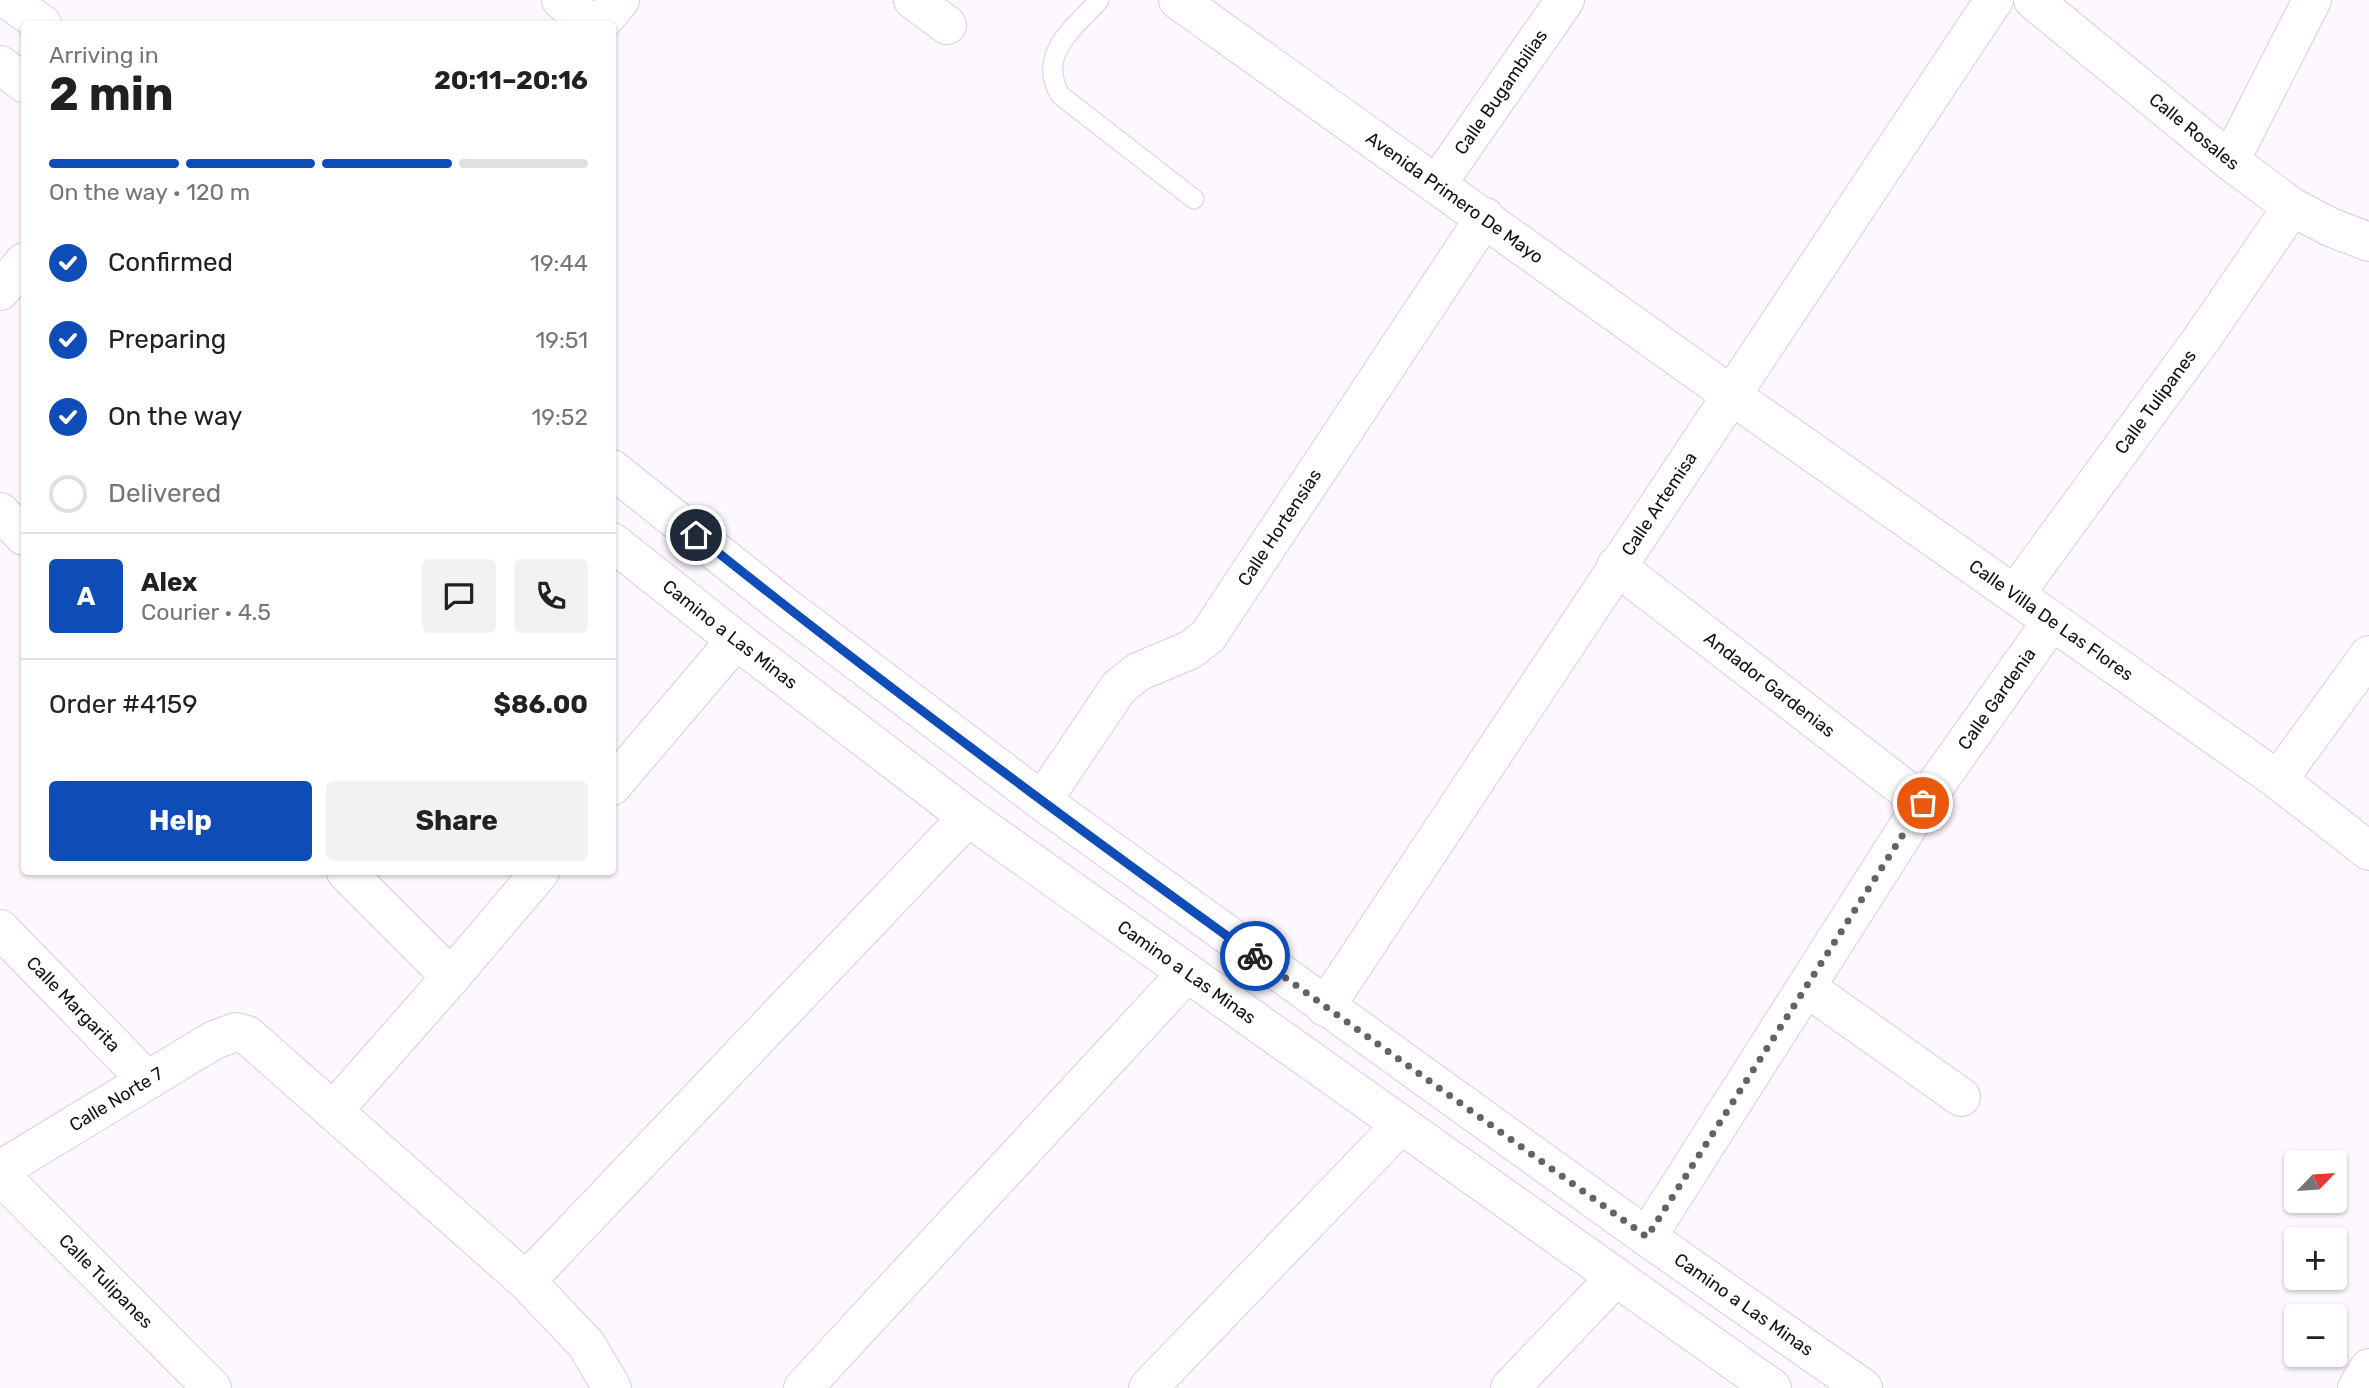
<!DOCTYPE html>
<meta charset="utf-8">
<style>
:root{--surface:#fff;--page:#f2f2f2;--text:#202124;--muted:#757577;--line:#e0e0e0;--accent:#0e4db8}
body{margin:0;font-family:Rubik,sans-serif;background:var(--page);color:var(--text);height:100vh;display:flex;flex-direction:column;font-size:26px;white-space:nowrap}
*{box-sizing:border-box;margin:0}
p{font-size:23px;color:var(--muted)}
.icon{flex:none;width:38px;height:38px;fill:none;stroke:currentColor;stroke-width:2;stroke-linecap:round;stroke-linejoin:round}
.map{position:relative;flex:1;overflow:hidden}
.details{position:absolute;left:21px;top:21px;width:595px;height:854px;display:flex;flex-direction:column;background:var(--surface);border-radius:7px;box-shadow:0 2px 5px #0004}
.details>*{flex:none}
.needle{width:46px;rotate:65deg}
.tools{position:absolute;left:2284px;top:1150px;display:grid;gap:14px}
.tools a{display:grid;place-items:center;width:63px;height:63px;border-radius:7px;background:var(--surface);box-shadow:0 2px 5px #0004;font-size:35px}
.pin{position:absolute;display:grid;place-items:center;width:60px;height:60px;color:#fff;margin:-30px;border:4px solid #fff;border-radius:50%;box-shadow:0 2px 7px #0007}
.courier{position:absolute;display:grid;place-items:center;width:70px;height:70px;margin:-35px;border:5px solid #0e4db8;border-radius:50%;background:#fff;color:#222;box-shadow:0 2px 9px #0007}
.head em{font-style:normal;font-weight:700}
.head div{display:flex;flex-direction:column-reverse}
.head{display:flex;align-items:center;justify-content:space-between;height:119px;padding:0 28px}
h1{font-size:46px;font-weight:700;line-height:52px}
.bar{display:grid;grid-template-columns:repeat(4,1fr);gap:10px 7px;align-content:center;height:84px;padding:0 28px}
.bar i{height:9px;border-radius:5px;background:var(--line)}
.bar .selected{background:var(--accent)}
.bar p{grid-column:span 4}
.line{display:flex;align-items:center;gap:18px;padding:0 28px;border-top:2px solid var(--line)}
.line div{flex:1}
.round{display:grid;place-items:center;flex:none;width:74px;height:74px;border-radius:7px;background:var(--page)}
ol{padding:0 28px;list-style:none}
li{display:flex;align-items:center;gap:21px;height:77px}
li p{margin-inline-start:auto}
li .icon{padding:7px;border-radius:50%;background:var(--accent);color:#fff;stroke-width:4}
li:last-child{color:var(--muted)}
li i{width:38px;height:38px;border:4px solid var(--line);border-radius:50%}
.button{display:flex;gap:14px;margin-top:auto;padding:14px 28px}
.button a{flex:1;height:80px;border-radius:7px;background:var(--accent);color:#fff;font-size:28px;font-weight:700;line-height:80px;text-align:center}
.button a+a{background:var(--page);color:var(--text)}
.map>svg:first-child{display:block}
</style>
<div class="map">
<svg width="2369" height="1388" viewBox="0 0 2369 1388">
<rect width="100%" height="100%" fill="#fdf8ff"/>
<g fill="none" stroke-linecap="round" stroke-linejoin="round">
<defs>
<path id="service" d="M 1099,0 C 1073,30 1037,53 1060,95 L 1194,199"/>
<g id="minor">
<path d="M 561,0 L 592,24"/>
<path d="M 913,0 L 947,25"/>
<path id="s1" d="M 1178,0 L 1731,395 L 2278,780 L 2369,851"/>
<path id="s2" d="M 2033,0 L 2230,161 L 2292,207 L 2330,227 L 2369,242"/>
<path d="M 600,24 L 620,0"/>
<path d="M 2230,161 L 2312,0"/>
<path id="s3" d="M 1437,184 L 1565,0"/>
<path d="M 0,291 L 24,262"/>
<path d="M 0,512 L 24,536"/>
<path id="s4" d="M 1616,566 L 1923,803"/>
<path id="s5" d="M 2015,594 L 2203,337 L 2292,207"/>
<path d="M 2278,780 L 2369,655"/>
<path d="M 612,786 L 736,640"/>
<path id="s6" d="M 1042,801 L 1119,687 L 1138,672 L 1190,650 L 1208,636 L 1485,217"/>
<path d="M 346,872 L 451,977"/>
<path id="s7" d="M 0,929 L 147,1080"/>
<path d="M 1806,987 L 1961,1097"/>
<path id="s8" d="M 1325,1007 L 1994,0"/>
<path d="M 333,1111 L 451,977 L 540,872"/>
<path id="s9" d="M 0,1170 L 214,1040 L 236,1032 L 247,1035 L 526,1281 L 586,1344 L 612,1388"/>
<path id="s10" d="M 0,1175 L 212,1388"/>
<path id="s11" d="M 1647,1237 L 1923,803 L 2052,621"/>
<path d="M 526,1281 L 968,817"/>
<path d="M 803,1388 L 1187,973"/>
<path d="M 1148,1388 L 1401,1125"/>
<path d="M 1510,1388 L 1616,1277"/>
<path d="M 2357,1388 L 2369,1368"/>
</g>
<g id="tertiary">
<path d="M 8,0 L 42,24"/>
<path d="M 0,65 L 24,83"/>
<path id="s12" d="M 612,469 L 779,602 L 1042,801 L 1647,1237 L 1863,1388"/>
<path id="s13" d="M 612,542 L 736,640 L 968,817 L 1772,1388"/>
</g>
</defs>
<!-- service casing -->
<use href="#service" stroke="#dfc8e8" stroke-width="21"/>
<!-- minor casing -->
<use href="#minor" stroke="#dfc8e8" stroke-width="40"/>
<!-- tertiary casing -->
<use href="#tertiary" stroke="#dfc8e8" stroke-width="40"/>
<!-- service -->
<use href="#service" stroke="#fff" stroke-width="19"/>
<!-- minor -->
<use href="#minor" stroke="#fff" stroke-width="38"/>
<!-- tertiary -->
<use href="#tertiary" stroke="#fff" stroke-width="38"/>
</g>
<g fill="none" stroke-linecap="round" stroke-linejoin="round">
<!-- done -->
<path stroke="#66606a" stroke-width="7" stroke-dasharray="0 12.6" d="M 1255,956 L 1647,1237 L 1923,803"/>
<!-- route -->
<path stroke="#0e4db8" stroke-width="9" d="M 696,535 C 878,681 1066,820 1255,956"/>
</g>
<g text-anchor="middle" stroke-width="7" stroke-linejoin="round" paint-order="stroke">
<!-- street labels -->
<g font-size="18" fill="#150e19" stroke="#fdf8ff">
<text dy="6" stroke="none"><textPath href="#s3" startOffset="112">Calle Bugambilias</textPath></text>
<text dy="6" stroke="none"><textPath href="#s2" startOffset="208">Calle Rosales</textPath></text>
<text dy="6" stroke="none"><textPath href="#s1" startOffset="340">Avenida Primero De Mayo</textPath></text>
<text dy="6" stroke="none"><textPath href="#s5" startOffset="238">Calle Tulipanes</textPath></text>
<text dy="6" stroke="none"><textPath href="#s8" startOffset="604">Calle Artemisa</textPath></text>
<text dy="6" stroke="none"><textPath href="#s6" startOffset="371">Calle Hortensias</textPath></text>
<text dy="6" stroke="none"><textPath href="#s1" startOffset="1071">Calle Villa De Las Flores</textPath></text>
<text dy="6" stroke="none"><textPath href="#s13" startOffset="150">Camino a Las Minas</textPath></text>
<text dy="6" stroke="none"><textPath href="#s4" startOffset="194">Andador Gardenias</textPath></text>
<text dy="6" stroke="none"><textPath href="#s11" startOffset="642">Calle Gardenia</textPath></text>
<text dy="6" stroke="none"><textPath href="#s13" startOffset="718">Camino a Las Minas</textPath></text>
<text dy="6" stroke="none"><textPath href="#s7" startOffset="105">Calle Margarita</textPath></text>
<text dy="6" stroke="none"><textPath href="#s9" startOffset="136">Calle Norte 7</textPath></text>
<text dy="6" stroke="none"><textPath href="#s10" startOffset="150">Calle Tulipanes</textPath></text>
<text dy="6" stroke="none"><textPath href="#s12" startOffset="1407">Camino a Las Minas</textPath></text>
</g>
</g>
</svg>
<div class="tools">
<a><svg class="needle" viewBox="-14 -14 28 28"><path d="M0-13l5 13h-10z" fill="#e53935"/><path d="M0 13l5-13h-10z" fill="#757577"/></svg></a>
<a>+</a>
<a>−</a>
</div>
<div class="pin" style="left:1923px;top:803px;background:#ea580c"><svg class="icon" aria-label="bag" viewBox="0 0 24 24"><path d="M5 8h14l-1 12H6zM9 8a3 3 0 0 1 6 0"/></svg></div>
<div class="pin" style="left:696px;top:535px;background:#1f2937"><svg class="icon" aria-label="home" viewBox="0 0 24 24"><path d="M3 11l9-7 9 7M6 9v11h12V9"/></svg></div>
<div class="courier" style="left:1255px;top:956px"><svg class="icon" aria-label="bike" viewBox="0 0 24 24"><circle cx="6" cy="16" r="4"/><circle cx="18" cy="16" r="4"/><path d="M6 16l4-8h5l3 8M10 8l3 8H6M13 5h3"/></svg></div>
<section class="details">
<div class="head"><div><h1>2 min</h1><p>Arriving in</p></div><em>20:11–20:16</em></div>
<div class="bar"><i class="selected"></i><i class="selected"></i><i class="selected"></i><i></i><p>On the way · 120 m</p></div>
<ol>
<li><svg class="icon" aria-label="check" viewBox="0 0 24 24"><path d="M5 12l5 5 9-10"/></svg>Confirmed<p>19:44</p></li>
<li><svg class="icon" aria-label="check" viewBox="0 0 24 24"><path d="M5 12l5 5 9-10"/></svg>Preparing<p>19:51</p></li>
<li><svg class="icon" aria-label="check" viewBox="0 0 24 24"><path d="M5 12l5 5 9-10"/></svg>On the way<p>19:52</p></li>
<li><i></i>Delivered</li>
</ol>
<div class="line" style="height:126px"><b class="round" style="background:var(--accent);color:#fff">A</b><div><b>Alex</b><p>Courier · 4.5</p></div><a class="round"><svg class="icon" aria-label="chat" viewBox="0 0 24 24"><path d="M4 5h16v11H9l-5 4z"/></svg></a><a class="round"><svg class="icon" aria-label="phone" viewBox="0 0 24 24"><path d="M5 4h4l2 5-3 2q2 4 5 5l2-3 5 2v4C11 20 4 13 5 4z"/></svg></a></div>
<div class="line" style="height:91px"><div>Order #4159</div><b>$86.00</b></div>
<div class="button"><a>Help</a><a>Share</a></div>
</section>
</div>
